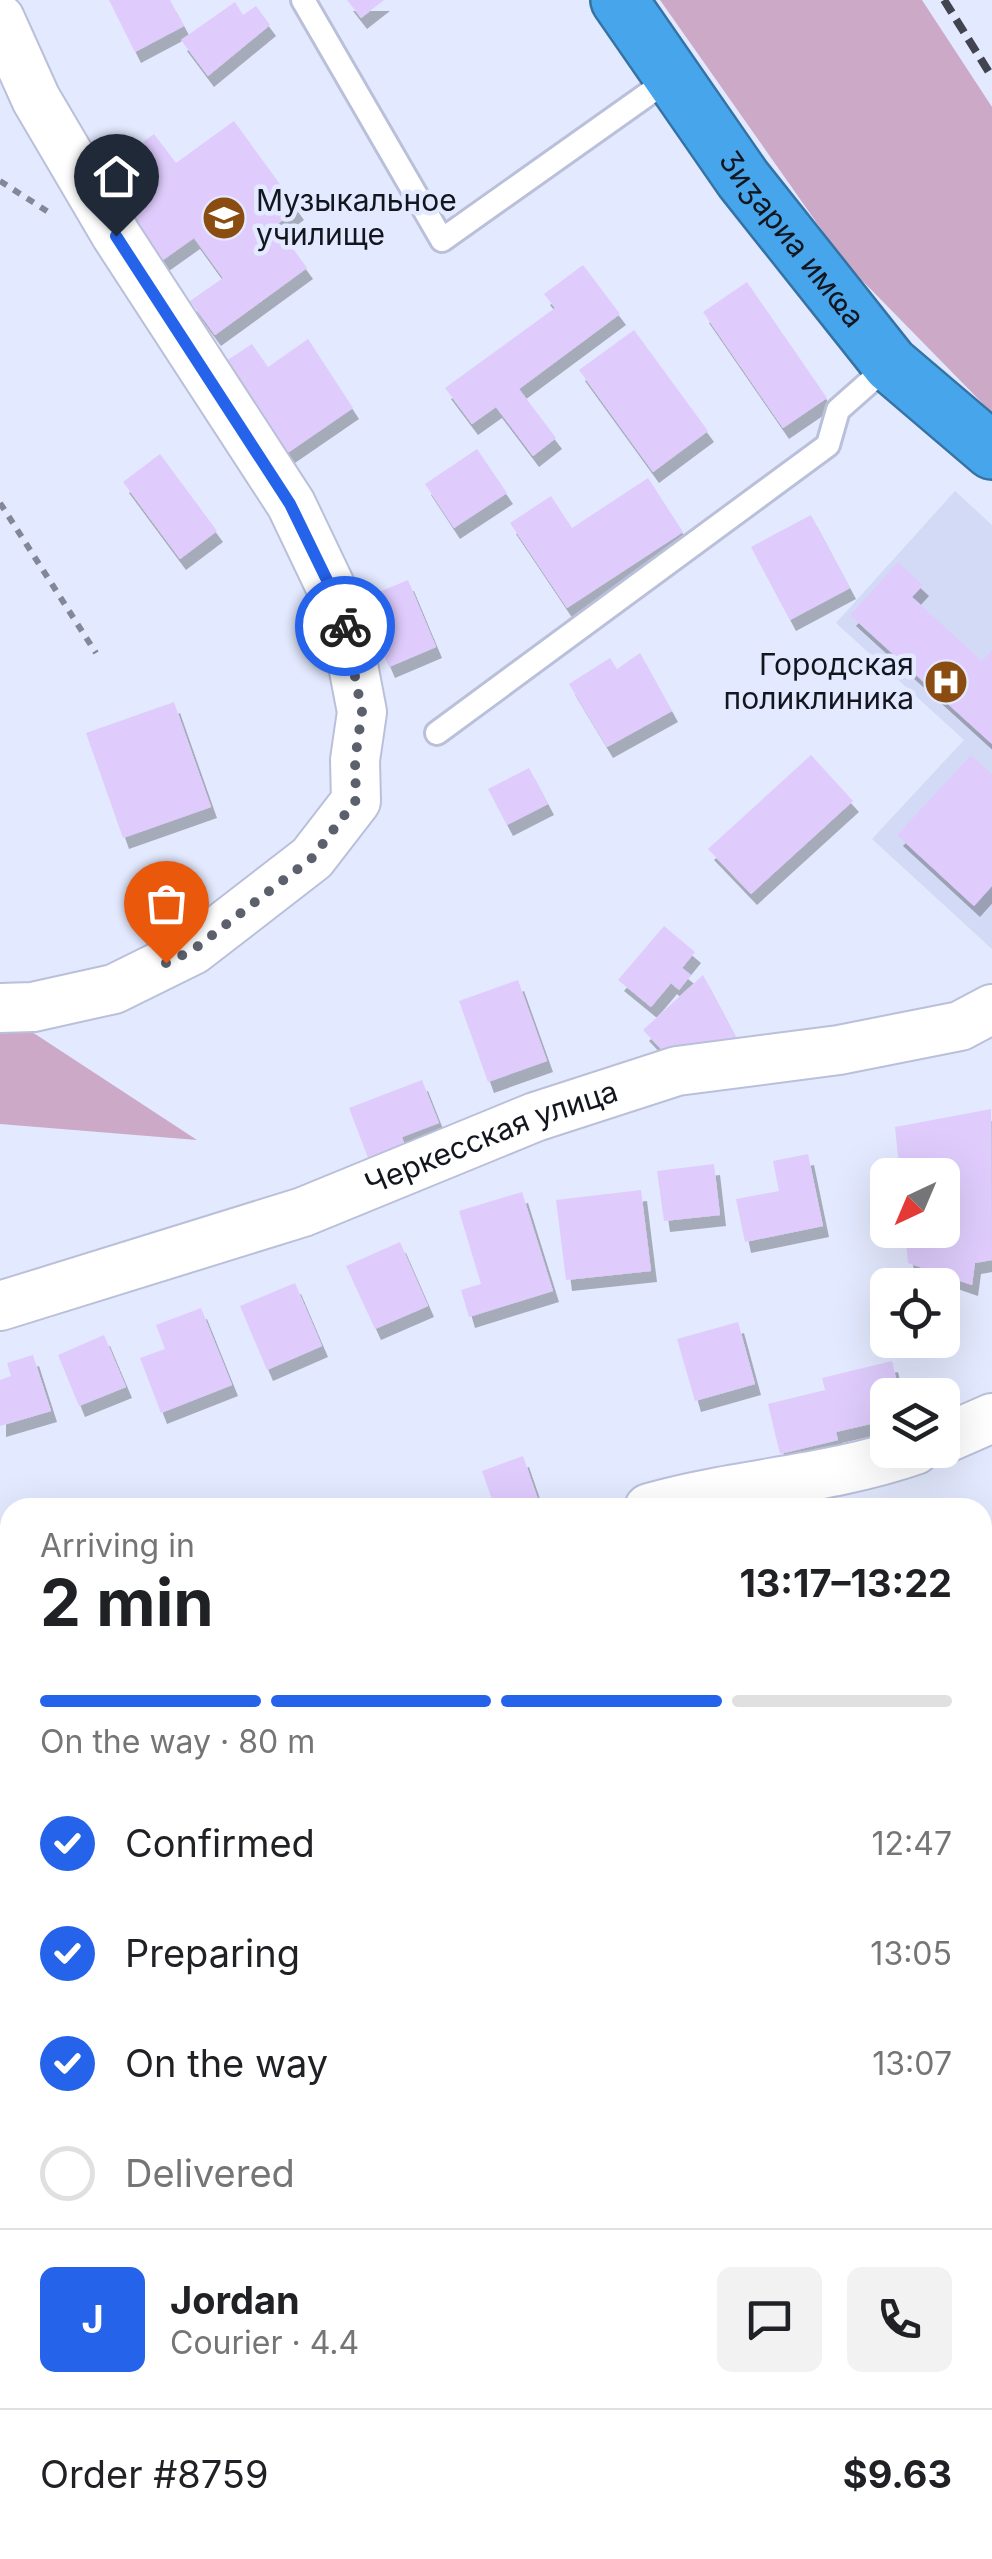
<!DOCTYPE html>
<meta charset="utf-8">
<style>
:root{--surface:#fff;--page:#f2f2f2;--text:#202124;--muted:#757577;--line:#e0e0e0;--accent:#2563eb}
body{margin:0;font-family:Inter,sans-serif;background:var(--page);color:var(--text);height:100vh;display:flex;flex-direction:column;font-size:38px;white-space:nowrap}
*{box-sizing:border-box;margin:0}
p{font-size:32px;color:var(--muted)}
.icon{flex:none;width:55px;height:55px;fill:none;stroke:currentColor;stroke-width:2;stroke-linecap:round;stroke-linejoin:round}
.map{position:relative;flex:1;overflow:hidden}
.side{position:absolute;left:0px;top:1498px;width:992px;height:1062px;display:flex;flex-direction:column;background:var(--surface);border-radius:30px 30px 0 0;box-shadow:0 10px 40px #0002}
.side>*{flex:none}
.needle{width:65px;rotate:224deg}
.tools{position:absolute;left:870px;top:1158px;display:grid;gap:20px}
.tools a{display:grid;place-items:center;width:90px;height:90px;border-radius:15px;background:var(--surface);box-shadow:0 10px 40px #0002;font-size:50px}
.pin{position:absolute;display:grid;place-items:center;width:85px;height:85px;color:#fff;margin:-102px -42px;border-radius:50% 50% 50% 0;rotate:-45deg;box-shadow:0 0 10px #0007}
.pin .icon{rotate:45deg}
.courier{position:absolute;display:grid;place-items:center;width:100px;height:100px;margin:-50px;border:8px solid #2563eb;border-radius:50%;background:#fff;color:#222;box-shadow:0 2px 12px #0007}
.overview em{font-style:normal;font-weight:700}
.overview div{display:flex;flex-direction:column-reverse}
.overview{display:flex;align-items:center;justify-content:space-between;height:170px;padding:0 40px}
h1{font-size:65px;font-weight:700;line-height:75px}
.bar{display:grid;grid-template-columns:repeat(4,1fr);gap:15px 10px;align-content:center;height:120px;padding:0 40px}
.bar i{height:12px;border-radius:8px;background:var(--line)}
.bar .selected{background:var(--accent)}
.bar p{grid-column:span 4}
.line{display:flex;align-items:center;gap:25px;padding:0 40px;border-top:2px solid var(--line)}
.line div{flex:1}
.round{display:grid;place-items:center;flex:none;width:105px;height:105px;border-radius:15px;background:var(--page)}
ol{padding:0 40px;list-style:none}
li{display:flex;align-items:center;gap:30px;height:110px}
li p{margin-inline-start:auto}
li .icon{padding:10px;border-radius:50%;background:var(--accent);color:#fff;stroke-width:4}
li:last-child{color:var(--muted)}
li i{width:55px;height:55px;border:5px solid var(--line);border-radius:50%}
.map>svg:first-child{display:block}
</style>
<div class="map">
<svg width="992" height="2559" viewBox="0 0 992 2559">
<defs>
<filter id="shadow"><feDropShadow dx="6" dy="11" stdDeviation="0" flood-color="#0004"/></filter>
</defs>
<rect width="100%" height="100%" fill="#e3e9fe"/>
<!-- built -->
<path fill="#d3daf5" d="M 955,491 L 992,525 L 992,949 L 872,839 L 964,740 L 836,623 Z"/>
<!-- green -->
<g fill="#cda9c8">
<path d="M 660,0 L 922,0 L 992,107 L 992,413 L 845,263 Z"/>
<path d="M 0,1011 L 197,1140 L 0,1124 Z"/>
<path d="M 0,1880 L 10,1888 L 10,2513 L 0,2507 Z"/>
<path d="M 992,2115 L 992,2559 L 471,2559 L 463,2550 L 982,2550 L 982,2122 Z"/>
</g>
<!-- building -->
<g fill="#dfccfd" filter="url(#shadow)">
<path d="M 109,0 L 170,0 L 184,26 L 135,52 Z"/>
<path d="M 347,0 L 384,0 L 361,18 Z"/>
<path d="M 235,2 L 243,15 L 256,6 L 270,25 L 208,76 L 181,40 Z"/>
<path d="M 234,121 L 298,209 L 276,225 L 307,268 L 215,335 L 190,301 L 223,278 L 194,238 L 163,260 L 100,174 L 154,134 L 176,163 Z"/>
<path d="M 583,265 L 620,314 L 519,389 L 556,438 L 533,456 L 496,407 L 472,424 L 445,388 L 555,308 L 544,294 Z"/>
<path d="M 747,282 L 827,398 L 783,428 L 703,312 Z"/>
<path d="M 634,330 L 708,431 L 653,472 L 579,370 Z"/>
<path d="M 308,339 L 353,408 L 286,454 L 226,361 L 252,344 L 268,367 Z"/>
<path d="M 477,449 L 507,493 L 454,528 L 425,484 Z"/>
<path d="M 160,454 L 217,531 L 180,559 L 123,482 Z"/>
<path d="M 648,478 L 683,532 L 567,608 L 510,523 L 551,496 L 572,528 Z"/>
<path d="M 811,515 L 850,588 L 790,620 L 751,547 Z"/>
<path d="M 898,562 L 923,585 L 912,597 L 982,661 L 992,650 L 992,744 L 850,615 Z"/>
<path d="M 408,580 L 436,647 L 389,667 L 360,600 Z"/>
<path d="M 640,653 L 672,711 L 607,747 L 569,684 L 610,658 L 617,669 Z"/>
<path d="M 174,702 L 211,807 L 123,838 L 86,733 Z"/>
<path d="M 811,755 L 853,801 L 751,894 L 708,849 Z"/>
<path d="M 971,755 L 992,774 L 992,886 L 974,906 L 897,835 Z"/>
<path d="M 529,768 L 548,804 L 507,825 L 488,789 Z"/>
<path d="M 664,926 L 695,952 L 682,968 L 691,975 L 679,990 L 671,983 L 651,1007 L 618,980 Z"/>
<path d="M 703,975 L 738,1041 L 673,1062 L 643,1030 Z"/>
<path d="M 518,980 L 547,1061 L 488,1082 L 459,1001 Z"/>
<path d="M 422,1080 L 439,1123 L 402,1137 L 406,1149 L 370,1163 L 349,1108 Z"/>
<path d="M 991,1109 L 992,1260 L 975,1263 L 972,1285 L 908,1263 L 905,1230 L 942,1230 L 942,1175 L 900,1175 L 895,1127 Z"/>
<path d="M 808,1154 L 823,1226 L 745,1242 L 736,1199 L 779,1191 L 773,1161 Z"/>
<path d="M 714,1164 L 720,1215 L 664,1221 L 657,1171 Z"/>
<path d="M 641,1190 L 651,1271 L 566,1280 L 556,1200 Z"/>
<path d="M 522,1192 L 553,1291 L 469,1317 L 461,1290 L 481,1284 L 459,1211 Z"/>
<path d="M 400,1242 L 428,1306 L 375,1329 L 346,1266 Z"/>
<path d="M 295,1283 L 322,1346 L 267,1370 L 240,1306 Z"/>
<path d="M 201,1308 L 232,1385 L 161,1413 L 140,1358 L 165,1349 L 156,1325 Z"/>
<path d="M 738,1322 L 755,1384 L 695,1401 L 677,1339 Z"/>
<path d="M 104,1335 L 126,1387 L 79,1406 L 58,1355 Z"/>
<path d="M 33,1355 L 51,1411 L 0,1426 L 0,1380 L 11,1376 L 7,1363 Z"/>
<path d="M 892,1361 L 900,1395 L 888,1395 L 888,1420 L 836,1432 L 838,1440 L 780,1454 L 768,1404 L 825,1390 L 822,1378 Z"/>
<path d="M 523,1456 L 541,1508 L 495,1508 L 482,1471 Z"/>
<path d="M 992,1715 L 992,1760 L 982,1748 L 982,1723 Z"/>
<path d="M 982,1885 L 992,1899 L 992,1954 L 982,1941 Z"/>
<path d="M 0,2520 L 10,2526 L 10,2550 L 30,2550 L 25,2559 L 0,2559 Z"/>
</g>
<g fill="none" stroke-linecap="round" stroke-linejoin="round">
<defs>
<g id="lane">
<path d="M 303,0 L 442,240 L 672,77"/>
<path d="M 437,733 L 828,445 L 838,410 L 890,364"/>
<path d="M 313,2559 L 322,2550"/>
</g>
<g id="street">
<path d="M 0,19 L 36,99 L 116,235 L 291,504 L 343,613 L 362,712 L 355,760 L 356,801 L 312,858 L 193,950 L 114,989 L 33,1007 L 0,1008"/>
<path id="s1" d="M 0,1306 L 303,1212 L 535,1117 L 677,1071 L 839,1050 L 960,1026 L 992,1009"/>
<path d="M 942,1440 L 992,1418"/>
<path d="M 649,1508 C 737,1483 829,1480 915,1450"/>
<path d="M 982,1644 L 992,1647"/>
</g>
<g id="highway">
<path id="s2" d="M 619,0 L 743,179 L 890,364 L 992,451"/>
</g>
</defs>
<!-- lane casing -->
<use href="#lane" stroke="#bac0da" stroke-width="28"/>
<!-- street casing -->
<use href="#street" stroke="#bac0da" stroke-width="52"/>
<!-- highway casing -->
<use href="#highway" stroke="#3573a4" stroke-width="60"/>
<!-- path -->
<g stroke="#838797" stroke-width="6" stroke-dasharray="8 8" stroke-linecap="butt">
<path d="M 0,181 L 53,215"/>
<path d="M 0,503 L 96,653"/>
</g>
<!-- lane -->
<use href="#lane" stroke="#fff" stroke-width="22"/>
<!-- street -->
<use href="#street" stroke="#fff" stroke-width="48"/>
<!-- highway -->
<use href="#highway" stroke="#47a5ec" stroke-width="55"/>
<!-- rail -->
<path stroke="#424551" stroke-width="8" stroke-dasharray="15 8" stroke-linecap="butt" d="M 944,0 L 992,77"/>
</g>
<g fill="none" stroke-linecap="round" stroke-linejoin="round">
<!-- done -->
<path stroke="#5c606d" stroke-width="10" stroke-dasharray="0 18" d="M 166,963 L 193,950 L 312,858 L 356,800 L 355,760 L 362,712 L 345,626"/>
<!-- route -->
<path stroke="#2563eb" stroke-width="12" d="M 116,236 L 290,504 L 343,613 L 345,626"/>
</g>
<!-- icons -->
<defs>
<symbol id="university-disc" viewBox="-11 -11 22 22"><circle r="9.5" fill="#8b4c11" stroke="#e3e9fe"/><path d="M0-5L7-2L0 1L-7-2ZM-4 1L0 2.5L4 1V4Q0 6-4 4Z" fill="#fff"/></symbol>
<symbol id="hospital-disc" viewBox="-11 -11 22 22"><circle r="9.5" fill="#8b4c11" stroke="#e3e9fe"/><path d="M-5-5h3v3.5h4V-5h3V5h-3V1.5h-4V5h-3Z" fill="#fff"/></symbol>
</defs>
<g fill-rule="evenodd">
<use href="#university-disc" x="199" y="193" width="50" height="50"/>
<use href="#hospital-disc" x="921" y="657" width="50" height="50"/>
</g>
<g text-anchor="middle" stroke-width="9" stroke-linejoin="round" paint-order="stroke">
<!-- poi labels -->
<g font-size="30" fill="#14161f" stroke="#e3e9fe" text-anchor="start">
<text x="256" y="211">Музыкальное<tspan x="256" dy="34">училище</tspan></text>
<text x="914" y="675" text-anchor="end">Городская<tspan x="914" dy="34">поликлиника</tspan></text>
</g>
<!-- street labels -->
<g font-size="30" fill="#14161f" stroke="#e3e9fe">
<text dy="10" stroke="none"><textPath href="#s2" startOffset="295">Ӡиӡариа имҩа</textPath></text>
<text dy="10" stroke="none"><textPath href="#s1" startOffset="520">Черкесская улица</textPath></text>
</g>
</g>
</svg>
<div class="tools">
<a><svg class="needle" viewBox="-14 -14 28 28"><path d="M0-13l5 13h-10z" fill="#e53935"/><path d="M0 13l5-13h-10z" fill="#757577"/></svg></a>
<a><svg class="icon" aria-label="locate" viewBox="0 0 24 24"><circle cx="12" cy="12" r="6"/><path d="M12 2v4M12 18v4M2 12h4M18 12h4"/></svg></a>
<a><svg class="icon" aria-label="layers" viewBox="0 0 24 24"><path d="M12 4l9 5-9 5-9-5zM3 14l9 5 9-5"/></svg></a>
</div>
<div class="pin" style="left:166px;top:963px;background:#ea580c"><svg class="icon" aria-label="bag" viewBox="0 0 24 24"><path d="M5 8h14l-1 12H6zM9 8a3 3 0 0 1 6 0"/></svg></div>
<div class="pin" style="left:116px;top:236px;background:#1f2937"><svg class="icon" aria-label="home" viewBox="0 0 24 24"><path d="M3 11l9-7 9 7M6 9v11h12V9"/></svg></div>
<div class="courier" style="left:345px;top:626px"><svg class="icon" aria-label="bike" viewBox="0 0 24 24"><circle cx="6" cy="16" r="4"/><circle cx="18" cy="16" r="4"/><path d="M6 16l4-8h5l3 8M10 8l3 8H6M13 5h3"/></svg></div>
<section class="side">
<div class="overview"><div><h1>2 min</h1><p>Arriving in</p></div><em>13:17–13:22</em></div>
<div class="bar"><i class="selected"></i><i class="selected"></i><i class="selected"></i><i></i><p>On the way · 80 m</p></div>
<ol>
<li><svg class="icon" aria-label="check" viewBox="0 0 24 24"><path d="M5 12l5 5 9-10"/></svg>Confirmed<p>12:47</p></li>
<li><svg class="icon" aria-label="check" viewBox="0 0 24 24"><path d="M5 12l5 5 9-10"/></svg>Preparing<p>13:05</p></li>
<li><svg class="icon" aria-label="check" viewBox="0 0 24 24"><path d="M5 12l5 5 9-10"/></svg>On the way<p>13:07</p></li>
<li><i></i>Delivered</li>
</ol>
<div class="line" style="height:180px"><b class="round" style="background:var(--accent);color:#fff">J</b><div><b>Jordan</b><p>Courier · 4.4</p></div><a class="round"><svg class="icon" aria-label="chat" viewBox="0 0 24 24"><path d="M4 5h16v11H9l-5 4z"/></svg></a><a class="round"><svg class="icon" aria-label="phone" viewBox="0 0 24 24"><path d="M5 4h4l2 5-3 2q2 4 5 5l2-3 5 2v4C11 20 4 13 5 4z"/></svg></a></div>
<div class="line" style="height:130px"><div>Order #8759</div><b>$9.63</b></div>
</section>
</div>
